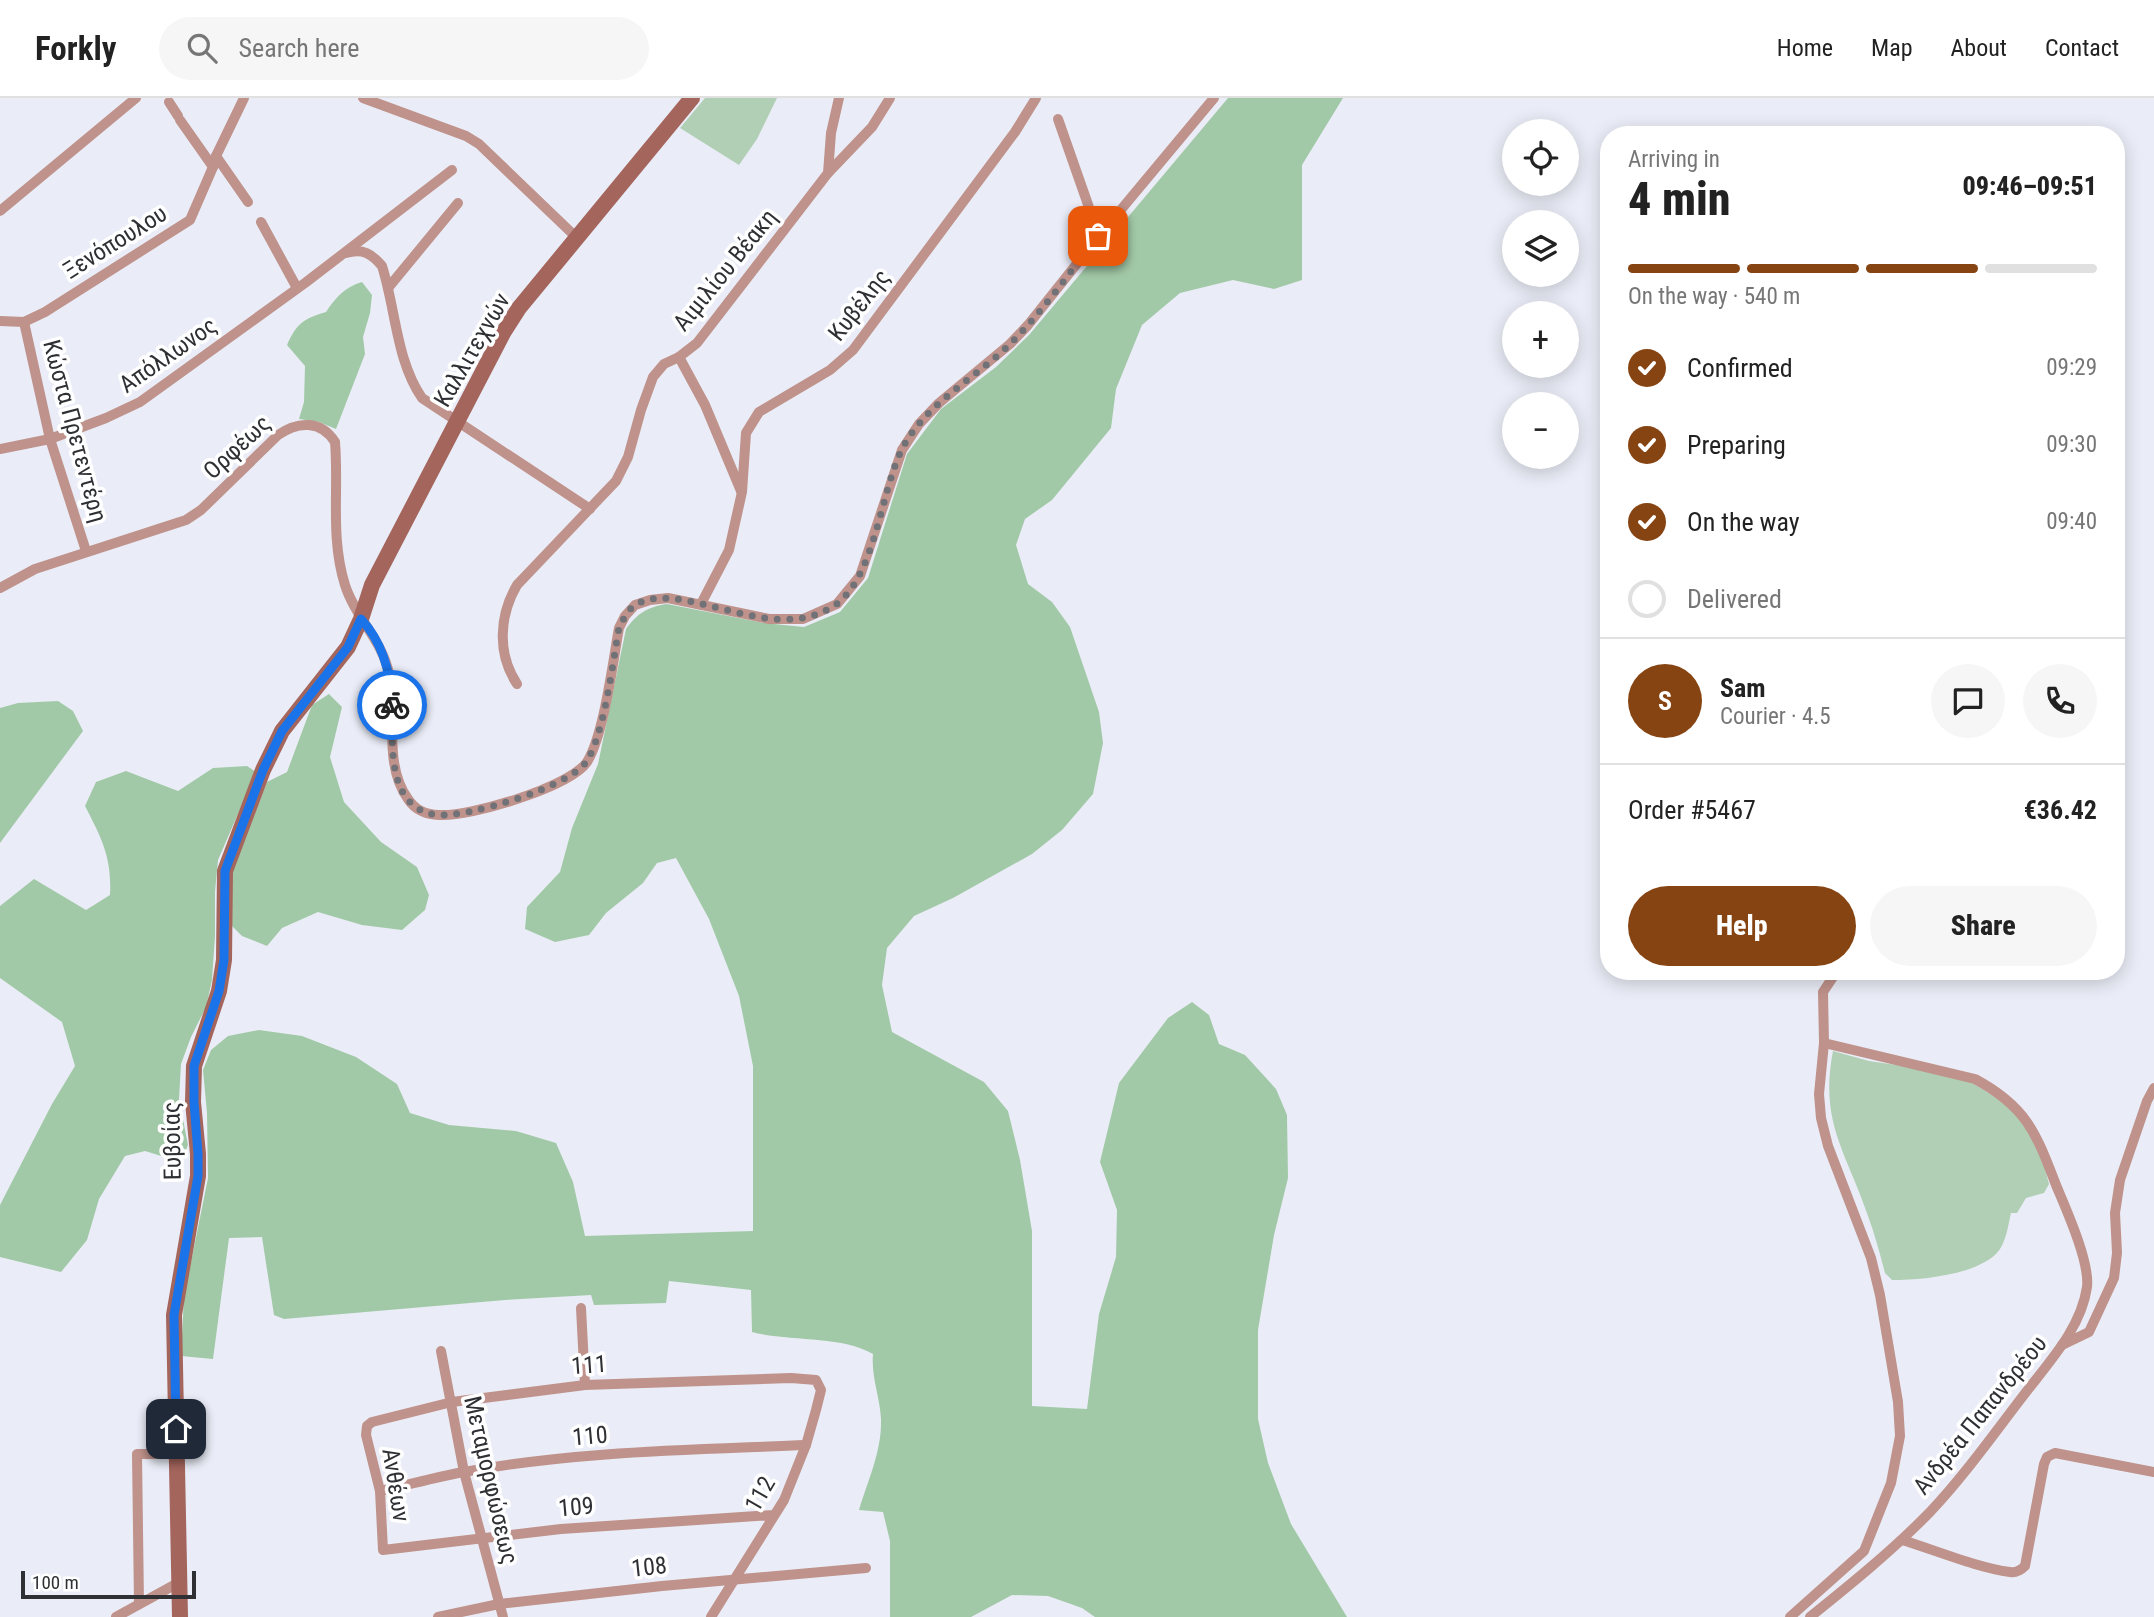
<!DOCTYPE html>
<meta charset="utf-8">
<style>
:root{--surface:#fff;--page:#f6f6f6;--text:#222;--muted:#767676;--line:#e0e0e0;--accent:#864413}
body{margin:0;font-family:"Roboto Condensed",sans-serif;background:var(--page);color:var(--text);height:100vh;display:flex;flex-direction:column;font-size:26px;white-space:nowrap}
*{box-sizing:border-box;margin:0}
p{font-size:23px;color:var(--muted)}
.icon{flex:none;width:38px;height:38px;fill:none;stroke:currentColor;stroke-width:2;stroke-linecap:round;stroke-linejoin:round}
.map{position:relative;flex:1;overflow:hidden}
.panel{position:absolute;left:1600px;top:28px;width:525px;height:854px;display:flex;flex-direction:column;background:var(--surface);border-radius:28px;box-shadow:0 4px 18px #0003}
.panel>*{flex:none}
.fabs{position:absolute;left:1502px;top:21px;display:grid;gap:14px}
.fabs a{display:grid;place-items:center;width:77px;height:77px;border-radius:50%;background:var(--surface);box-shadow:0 4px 18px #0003;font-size:35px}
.scale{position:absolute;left:21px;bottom:18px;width:175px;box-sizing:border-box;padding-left:7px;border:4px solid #2f3034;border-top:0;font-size:19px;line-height:24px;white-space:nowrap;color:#2f3034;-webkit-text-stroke:5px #fff;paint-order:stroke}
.pin{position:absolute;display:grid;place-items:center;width:60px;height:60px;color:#fff;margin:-30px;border-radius:14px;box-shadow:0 4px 10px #0006}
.courier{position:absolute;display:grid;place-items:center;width:70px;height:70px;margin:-35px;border:5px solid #1a73e8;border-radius:50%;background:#fff;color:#222;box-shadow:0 2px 9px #0007}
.headline em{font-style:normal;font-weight:800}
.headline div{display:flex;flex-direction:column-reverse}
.headline{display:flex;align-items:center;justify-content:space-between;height:119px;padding:0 28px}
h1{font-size:46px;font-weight:800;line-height:52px}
.bar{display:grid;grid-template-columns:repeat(4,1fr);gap:10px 7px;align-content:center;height:84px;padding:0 28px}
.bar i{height:9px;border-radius:5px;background:var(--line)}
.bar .active{background:var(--accent)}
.bar p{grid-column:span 4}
.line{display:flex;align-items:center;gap:18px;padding:0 28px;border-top:2px solid var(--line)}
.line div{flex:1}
.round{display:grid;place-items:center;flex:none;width:74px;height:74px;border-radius:37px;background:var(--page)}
ol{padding:0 28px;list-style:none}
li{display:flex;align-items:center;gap:21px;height:77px}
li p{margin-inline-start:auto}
li .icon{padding:7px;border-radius:50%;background:var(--accent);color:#fff;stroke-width:4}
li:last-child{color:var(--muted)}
li i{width:38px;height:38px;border:4px solid var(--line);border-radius:50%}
.button{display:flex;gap:14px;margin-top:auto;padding:14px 28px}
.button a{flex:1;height:80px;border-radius:42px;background:var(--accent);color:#fff;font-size:28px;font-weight:800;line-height:80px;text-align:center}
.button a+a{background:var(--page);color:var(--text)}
header{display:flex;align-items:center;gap:42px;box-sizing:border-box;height:98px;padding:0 35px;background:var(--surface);border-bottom:2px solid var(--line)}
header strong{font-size:33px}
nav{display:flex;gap:38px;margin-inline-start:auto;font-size:24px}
.search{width:490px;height:63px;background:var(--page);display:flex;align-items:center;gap:18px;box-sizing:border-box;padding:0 24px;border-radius:38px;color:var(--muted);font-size:26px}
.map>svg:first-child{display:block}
</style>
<header>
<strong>Forkly</strong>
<div class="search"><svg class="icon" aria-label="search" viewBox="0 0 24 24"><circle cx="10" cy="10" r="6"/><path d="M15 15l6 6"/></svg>Search here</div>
<nav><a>Home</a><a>Map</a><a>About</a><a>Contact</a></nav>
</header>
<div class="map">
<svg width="2154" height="1519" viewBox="0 0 2154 1519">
<rect width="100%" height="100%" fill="#eaedf7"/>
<!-- green -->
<g fill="#b1cfb5">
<path d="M 705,0 L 777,0 L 757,41 L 739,67 L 680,30 Z"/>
<path d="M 1833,953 L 1869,963 L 1931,972 L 1971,984 L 2016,1012 L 2028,1032 L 2043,1064 L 2049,1086 L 2044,1095 L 2026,1100 L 2017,1115 L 2011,1115 C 2008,1128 2006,1146 1996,1156 C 1974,1177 1922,1182 1892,1182 L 1885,1175 C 1880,1156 1875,1137 1868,1118 C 1847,1055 1819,1025 1833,953 Z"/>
</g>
<!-- forest -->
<g fill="#a2c9a7">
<path d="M 1228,0 L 1343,0 L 1302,67 L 1302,182 L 1274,191 L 1233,182 L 1180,195 L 1142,227 L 1116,291 L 1111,330 L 1052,402 L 1025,421 L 1016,447 L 1028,486 L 1052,504 L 1070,529 L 1099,614 L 1103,645 L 1093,696 L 1062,732 L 1032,756 L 953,800 L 914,818 L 887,850 L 882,887 L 892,934 L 984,984 L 1008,1013 L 1020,1062 L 1032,1133 L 1032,1308 L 1087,1311 L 1099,1216 L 1116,1159 L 1117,1112 L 1100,1064 L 1119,985 L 1168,920 L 1192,904 L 1209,917 L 1219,946 L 1245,957 L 1276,991 L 1287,1017 L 1288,1080 L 1274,1137 L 1258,1232 L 1258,1321 L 1268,1365 L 1291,1426 L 1347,1519 L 1095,1519 L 1082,1510 L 1048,1498 L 1012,1497 L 971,1519 L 890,1519 L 890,1443 L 883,1414 L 859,1412 C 868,1382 882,1353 881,1321 C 880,1299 871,1279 873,1256 C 840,1237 790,1244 752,1234 L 751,1192 L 669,1183 L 666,1205 L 594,1207 L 591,1197 L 505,1202 L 284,1221 L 274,1217 L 262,1139 L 229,1140 L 213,1261 L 181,1258 L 184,1199 L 208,1080 L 207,1015 L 203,972 L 211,952 L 228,938 L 259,932 L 302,938 L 356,959 L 397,986 L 410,1015 L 449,1027 L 516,1033 L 556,1045 L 573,1084 L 585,1138 L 753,1133 L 753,968 L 739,898 L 709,821 L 676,760 L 657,765 L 643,785 L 606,815 L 589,837 L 555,844 L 525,831 L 527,809 L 560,774 L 572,730 L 598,666 L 626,531 C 638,515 647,509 667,506 L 764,525 L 804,529 L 840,514 L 868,480 L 907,356 L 941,311 L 996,269 L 1029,237 Z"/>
<path d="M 362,184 L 372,197 L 370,215 L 363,239 L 365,256 L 336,331 L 319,324 L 299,321 L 304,304 L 305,268 L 287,247 C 297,225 303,221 326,214 C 336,199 345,189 362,184 Z"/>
<path d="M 329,596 L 342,609 L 330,659 L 344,704 L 381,744 L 417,769 L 429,797 L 425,812 L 402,832 L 362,827 L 318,814 L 282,830 L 267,848 L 242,838 L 230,826 L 231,776 L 267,684 L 287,674 L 312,607 Z"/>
<path d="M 58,603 L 73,613 L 83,633 L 0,745 L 0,610 L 18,605 Z"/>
<path d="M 247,668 L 256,674 L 218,762 L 215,794 L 215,838 L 212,882 L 206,909 L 191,939 L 181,966 L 179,1001 L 188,1047 L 181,1064 L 145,1053 L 125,1058 L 99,1101 L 87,1142 L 61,1174 L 0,1159 L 0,1107 L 52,1006 L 75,968 L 62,924 L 0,880 L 0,808 L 34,781 L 86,812 L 110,797 C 112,760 102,741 85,708 L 96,684 L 126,673 L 178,693 L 213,670 Z"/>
</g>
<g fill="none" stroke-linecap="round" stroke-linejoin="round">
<!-- street -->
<g stroke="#bf928b" stroke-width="10">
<path d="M 363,0 L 466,38 L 479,46 L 577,140"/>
<path d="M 169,4 L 178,18"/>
<path d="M 1058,21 L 1099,138"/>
<path d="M 180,22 L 213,69"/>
<path d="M 216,58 L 248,104"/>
<path d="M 828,75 L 831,35 L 839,0"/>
<path d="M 0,113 L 136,0"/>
<path d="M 261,124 L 297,190"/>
<path d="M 346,155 C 363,150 372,156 382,168 C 396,212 396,262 422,300 L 590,411"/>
<path d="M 388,190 L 458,105"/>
<path d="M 0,223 L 24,224 L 45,214 L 190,122 L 213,69 L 216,58 L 244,0"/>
<path d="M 24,224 L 50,341 L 86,453"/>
<path d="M 679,259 L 705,307 L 741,393"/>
<path d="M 0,351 L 50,341 L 106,320 L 140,304 L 305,185 L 452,72"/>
<path d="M 0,490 L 35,471 L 186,422 L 201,412 L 278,337 C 298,323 321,322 335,344 C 339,392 330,439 345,487 C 355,519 383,543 389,576 C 397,616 383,667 408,701 C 415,712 427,717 439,717 C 470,719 570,689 587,664 C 604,637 613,563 619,530 L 625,518 L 635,507 L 650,502 L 668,500 L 769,521 L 803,521 L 837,506 L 860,478 L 902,352 L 919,326 L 939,305 L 1010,246 L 1028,227 L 1099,138 L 1214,0"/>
<path d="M 701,506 L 729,452 L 742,394 L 746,335 L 759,314 L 830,272 L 853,252 L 1015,34 L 1036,0"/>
<path d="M 517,586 C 497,556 499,518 517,487 L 616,383 L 628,359 L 641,312 L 653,279 L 664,266 L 679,259 L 697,245 L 828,75 L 872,29 L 890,0"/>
<path d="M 581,1210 L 585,1287"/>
<path d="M 2062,1247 L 2089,1234 L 2114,1180 L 2117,1155 L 2115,1115 L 2120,1082 L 2147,1003 L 2154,990"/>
<path d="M 441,1253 L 464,1374 L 503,1519"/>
<path d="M 380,1393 C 408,1387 436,1379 464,1374 C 577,1353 692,1352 806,1347"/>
<path d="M 1902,1442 C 1935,1452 1978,1470 2010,1474 C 2017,1475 2021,1472 2025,1468 L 2044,1366 L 2047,1359 L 2055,1355 L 2154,1374"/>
<path d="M 139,1506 L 137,1356 L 176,1356"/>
<path d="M 116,1519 L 178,1485"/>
<path d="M 438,1519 L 499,1506 L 662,1488 L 866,1470"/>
<path d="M 711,1519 L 784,1402 L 806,1347 L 816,1312 L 821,1292 L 816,1282 L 791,1280 L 585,1287 L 452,1304 L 372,1324 L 367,1328 L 366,1337 L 380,1393 L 383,1452 L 561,1431 L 773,1417"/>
<path d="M 1790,1519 L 1864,1453 L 1891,1385 L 1900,1338 L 1898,1304 L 1880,1197 L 1871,1160 L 1828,1048 L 1821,1020 L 1819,996 L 1824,945 L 1823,894 L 1837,873"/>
<path d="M 1810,1519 C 1851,1486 1893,1452 1930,1414 C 1964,1378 1993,1337 2023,1298 C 2048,1265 2081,1231 2087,1189 C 2090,1164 2066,1111 2056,1087 C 2036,1035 2027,1009 1975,981 L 1824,945"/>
</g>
<!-- secondary -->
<path stroke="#a4655c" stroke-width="16" d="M 180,1519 L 174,1217 L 198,1078 L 198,1056 L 193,1004 L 194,968 L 219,893 L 224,862 L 225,773 L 263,672 L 282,633 L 348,549 L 361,521 L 372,487 L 503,235 L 519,210 L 692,0"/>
</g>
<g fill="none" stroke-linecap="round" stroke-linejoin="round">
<!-- done -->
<path stroke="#707278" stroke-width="7" stroke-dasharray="0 12.6" d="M 392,607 C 393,636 388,681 410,704 C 418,712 427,716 438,717 C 469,719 569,689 586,664 C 604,638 613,563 619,530 C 623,522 627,513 634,508 C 679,477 772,551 835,507 C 874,481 881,395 901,353 C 924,306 975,281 1011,245 C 1043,213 1070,174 1098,138"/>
<!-- route -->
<path stroke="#1a73e8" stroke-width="9" d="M 176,1331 L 174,1217 L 198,1078 L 198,1056 L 194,1004 L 194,968 L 219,893 L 224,862 L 225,773 L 263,672 L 282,633 L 348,549 L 361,521 C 383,545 391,575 392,607"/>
</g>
<g text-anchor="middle" stroke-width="7" stroke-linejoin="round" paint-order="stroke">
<!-- street labels -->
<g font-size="24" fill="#2f3034" stroke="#fff">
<text transform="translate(115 144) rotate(-32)" y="8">Ξενόπουλου</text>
<text transform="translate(725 172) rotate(-51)" y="8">Αιμιλίου Βέακη</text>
<text transform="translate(859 207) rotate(-52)" y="8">Κυβέλης</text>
<text transform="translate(472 252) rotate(-60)" y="8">Καλλιτεχνών</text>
<text transform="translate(168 257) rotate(-35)" y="8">Απόλλωνος</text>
<text transform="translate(75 333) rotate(75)" y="8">Κώστα Πρετεντέρη</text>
<text transform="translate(237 349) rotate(-43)" y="8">Ορφέως</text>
<text transform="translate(172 1043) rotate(-91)" y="8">Ευβοίας</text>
<text transform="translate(589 1267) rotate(-4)" y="8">111</text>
<text transform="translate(1980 1317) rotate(-51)" y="8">Ανδρέα Παπανδρέου</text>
<text transform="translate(590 1338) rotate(-5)" y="8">110</text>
<text transform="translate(491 1382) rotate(77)" y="8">Μεταμορφώσεως</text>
<text transform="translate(396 1387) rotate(81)" y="8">Ανθέων</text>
<text transform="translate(760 1396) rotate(-60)" y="8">112</text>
<text transform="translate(576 1409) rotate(-5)" y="8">109</text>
<text transform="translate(649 1469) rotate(-6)" y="8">108</text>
</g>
</g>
</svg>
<div class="fabs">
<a><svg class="icon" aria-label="locate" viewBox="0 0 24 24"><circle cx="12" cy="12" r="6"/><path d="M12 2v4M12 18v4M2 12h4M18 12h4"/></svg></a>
<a><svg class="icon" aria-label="layers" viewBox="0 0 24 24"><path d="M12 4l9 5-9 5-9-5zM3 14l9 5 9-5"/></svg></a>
<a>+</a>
<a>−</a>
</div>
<div class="scale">100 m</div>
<div class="pin" style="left:1098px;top:138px;background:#ea580c"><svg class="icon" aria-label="bag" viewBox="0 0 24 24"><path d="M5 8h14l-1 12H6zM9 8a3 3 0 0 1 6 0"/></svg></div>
<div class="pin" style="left:176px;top:1331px;background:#1f2937"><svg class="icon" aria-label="home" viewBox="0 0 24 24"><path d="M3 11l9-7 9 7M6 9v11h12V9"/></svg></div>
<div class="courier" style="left:392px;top:607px"><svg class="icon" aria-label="bike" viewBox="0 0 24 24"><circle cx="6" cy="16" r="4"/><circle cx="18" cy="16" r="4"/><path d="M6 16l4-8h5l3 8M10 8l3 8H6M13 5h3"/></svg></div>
<section class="panel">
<div class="headline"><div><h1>4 min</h1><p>Arriving in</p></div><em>09:46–09:51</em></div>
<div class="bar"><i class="active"></i><i class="active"></i><i class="active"></i><i></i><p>On the way · 540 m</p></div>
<ol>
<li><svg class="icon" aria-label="check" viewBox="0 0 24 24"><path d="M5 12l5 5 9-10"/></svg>Confirmed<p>09:29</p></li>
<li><svg class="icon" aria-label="check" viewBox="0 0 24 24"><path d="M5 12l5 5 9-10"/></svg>Preparing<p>09:30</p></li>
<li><svg class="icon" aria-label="check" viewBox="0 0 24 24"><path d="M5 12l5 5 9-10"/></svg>On the way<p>09:40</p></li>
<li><i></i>Delivered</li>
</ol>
<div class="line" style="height:126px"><b class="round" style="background:var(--accent);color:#fff">S</b><div><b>Sam</b><p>Courier · 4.5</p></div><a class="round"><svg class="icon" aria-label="chat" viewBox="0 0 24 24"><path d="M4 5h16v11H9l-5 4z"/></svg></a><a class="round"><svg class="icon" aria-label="phone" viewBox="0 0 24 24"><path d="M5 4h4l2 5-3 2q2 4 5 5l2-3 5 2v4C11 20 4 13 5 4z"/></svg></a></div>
<div class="line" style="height:91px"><div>Order #5467</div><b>€36.42</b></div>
<div class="button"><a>Help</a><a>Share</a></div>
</section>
</div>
